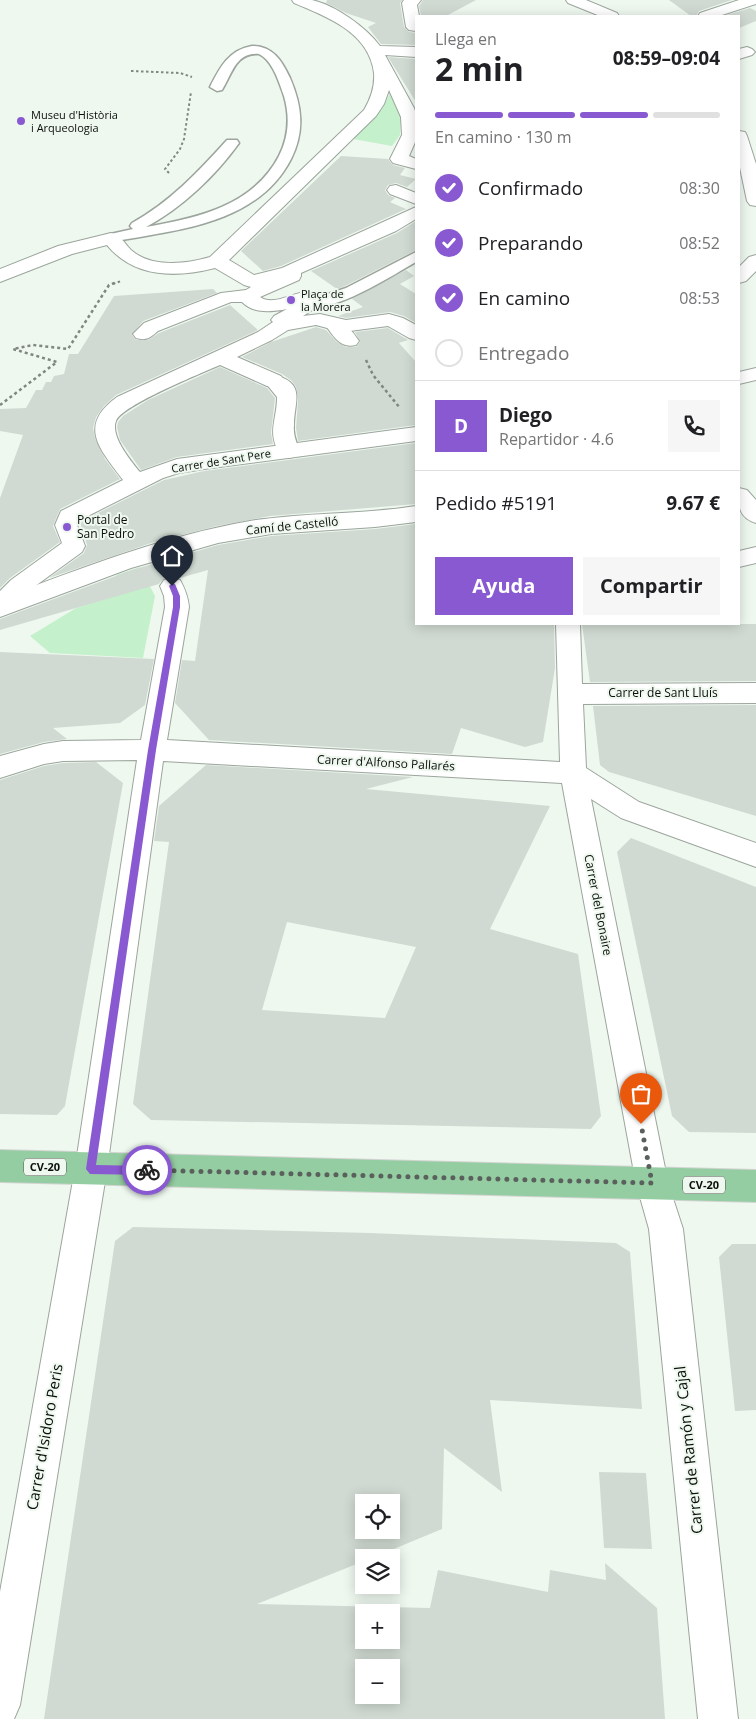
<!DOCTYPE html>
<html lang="es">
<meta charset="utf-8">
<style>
:root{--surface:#fff;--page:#f6f6f6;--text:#202124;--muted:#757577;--line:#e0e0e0;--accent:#8959d2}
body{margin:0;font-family:"Open Sans",sans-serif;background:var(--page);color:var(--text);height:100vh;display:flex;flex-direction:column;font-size:19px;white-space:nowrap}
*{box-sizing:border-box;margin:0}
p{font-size:16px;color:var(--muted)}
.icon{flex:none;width:28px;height:28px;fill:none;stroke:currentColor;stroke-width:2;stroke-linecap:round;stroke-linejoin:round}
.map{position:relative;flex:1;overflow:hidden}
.drawer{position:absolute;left:415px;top:15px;width:325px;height:610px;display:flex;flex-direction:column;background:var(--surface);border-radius:0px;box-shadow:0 2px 12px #0003}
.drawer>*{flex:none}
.controls{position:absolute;left:355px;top:1494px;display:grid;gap:10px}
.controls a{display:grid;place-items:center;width:45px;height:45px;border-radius:0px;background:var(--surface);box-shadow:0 2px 12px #0003;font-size:25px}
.pin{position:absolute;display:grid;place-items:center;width:42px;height:42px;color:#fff;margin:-51px -21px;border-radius:50% 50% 50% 0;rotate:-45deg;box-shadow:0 0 5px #0007}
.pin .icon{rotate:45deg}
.courier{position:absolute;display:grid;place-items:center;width:50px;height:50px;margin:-25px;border:4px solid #8959d2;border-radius:50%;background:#fff;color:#222;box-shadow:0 1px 6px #0007}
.headline em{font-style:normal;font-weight:700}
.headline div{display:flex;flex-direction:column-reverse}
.headline{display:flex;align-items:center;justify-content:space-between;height:85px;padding:0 20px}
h1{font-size:32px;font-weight:700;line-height:38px}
.bar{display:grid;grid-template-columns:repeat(4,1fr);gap:8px 5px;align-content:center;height:60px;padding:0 20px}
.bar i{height:6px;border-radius:4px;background:var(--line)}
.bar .current{background:var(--accent)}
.bar p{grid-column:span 4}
.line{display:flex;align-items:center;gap:12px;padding:0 20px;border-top:1px solid var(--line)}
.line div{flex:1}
.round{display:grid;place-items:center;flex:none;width:52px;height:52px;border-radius:0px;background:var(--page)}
ol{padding:0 20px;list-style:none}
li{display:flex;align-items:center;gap:15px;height:55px}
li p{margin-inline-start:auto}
li .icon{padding:5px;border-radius:50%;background:var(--accent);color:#fff;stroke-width:4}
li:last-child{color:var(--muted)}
li i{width:28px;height:28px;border:2px solid var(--line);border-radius:50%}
.action{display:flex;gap:10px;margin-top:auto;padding:10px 20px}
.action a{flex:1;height:58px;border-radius:0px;background:var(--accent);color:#fff;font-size:20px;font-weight:700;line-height:58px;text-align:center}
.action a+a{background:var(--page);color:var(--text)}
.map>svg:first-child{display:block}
</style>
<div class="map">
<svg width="756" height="1719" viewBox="0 0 756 1719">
<rect width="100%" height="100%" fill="#eef8ef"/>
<!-- green -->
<g fill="#c4f1cb">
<path d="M 390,93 L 402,106 L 400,135 L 392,146 L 353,139 L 382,109 Z"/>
<path d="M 140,567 L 155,596 L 143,658 L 50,653 L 30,636 L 76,608 L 124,593 L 116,575 Z"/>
</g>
<!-- building -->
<g fill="#d0dad2" fill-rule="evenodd">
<path d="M 327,0 L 402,0 L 400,3 L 404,27 L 409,32 L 416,33 L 416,45 L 381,44 L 368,27 L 376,23 L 346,13 L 326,3 Z"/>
<path d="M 423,0 L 476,0 L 446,16 L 421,16 L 419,6 Z"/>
<path d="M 669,0 L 732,0 L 699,11 L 696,16 L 691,16 Z"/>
<path d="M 750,8 L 756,11 L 756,21 L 739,28 L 739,16 L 724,16 Z"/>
<path d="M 388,57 L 416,59 L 416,102 L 393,65 Z"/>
<path d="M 341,156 L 388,159 L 393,165 L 405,168 L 400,175 L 416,179 L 407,187 L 396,183 L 388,185 L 385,190 L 388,195 L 395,198 L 390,202 L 406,209 L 281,266 L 263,271 L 241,251 Z"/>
<path d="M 416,221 L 416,250 L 345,286 L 337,289 L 311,271 L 397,233 Z"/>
<path d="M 406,270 L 414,276 L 400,284 L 416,294 L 416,323 L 404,316 L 390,312 L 346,318 L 338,316 L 363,307 L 352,299 Z"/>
<path d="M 213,289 L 217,293 L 143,321 L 132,335 L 136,340 L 148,340 L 159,333 L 230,305 L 258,330 L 116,395 L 104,406 L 96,417 L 93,428 L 95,438 L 105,459 L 120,479 L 60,509 L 53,526 L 60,542 L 10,578 L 0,588 L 0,498 L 23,435 L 0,431 L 0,409 L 26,408 L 36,390 L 42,390 L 46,382 L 51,382 L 54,376 L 64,374 L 69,354 L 78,354 L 114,296 Z"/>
<path d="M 316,327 L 326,330 L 337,342 L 346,347 L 356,347 L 360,342 L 355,332 L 388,328 L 408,340 L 399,343 L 416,362 L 416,425 L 298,441 L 296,428 L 298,401 L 296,387 L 292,381 L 282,374 L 242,357 L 271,342 Z"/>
<path d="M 220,367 L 267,388 L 275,398 L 271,433 L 273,444 L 177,457 L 141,470 L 120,440 L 117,427 L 118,422 L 123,416 L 148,400 Z"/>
<path d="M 416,443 L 416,504 L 270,516 L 217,526 L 154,542 L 49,578 L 84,553 L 87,545 L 80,522 L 164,480 L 204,471 Z"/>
<path d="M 416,524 L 416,624 L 554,624 L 555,668 L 543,742 L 525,747 L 461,728 L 452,754 L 209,740 L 175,703 L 182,660 L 195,661 L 208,570 L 180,578 L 172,576 L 164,578 L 159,584 L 0,630 L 0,619 L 132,570 L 218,545 L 271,536 L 375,529 Z"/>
<path d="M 582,624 L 756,624 L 756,681 L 590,682 Z"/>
<path d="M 0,652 L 154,659 L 145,705 L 120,723 L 53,728 L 67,739 L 44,742 L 0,754 Z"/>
<path d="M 756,705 L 756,816 L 609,772 L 600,765 L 593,706 Z"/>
<path d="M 96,762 L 123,783 L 65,1106 L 57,1115 L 0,1114 L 0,780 L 44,766 L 63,763 Z"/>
<path d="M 206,765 L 413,777 L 366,789 L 550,806 L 490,929 L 578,954 L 601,1116 L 591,1129 L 151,1120 L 133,1104 L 169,842 L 154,841 L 159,806 ZM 287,922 L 416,947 L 385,1018 L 262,1010 Z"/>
<path d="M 631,838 L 756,887 L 756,1133 L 689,1132 L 672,1116 L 617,852 Z"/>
<path d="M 133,1227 L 370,1233 L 616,1243 L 630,1252 L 642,1409 L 490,1400 L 502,1492 L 444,1448 L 442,1529 L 372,1558 L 364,1558 L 364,1561 L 257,1604 L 430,1608 L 438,1570 L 548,1592 L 550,1570 L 606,1580 L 605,1563 L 657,1608 L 665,1719 L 44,1719 L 115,1241 ZM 364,1502 L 391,1502 L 391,1530 L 364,1530 ZM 364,1612 L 391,1612 L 391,1640 L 364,1640 ZM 364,1668 L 391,1668 L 391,1695 L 364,1695 Z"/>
<path d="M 732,1244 L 756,1244 L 756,1410 L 735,1411 L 719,1257 Z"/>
<path d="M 599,1472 L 646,1473 L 652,1549 L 604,1548 Z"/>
</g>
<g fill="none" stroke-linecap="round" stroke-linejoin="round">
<defs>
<g id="service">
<path d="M 252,46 C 273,46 282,61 290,78 C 302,106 305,131 291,159 C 257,225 176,230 111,242 L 106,241 L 104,238 L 106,235 L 133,229 L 130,226 L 132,223 C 170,202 198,172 227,140 L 237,140 L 239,143 C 215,176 182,208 146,227 C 197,218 253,206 279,156 C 289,136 290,117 284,96 C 279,82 273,61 259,54 C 236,52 232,74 222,90 L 217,91 L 210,87 C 220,67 229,50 252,46 Z"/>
<path d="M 416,252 L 416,262 C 391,276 334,314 305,306 L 303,303 L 305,300 L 322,296 L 346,288 Z"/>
</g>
<g id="pedestrian">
<path d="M 404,0 L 421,0 L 417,5 L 419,16 L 416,16 L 416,31 L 409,30 L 406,27 L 402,3 Z"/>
<path d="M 747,47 L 752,49 L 755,52 L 752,55 L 739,59 L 739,49 Z"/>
<path d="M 410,130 L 416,132 L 416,140 L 409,156 L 416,159 L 416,169 L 393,163 L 390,159 L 404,131 Z"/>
<path d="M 336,320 C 346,323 353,332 359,341 L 356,345 C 341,349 334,337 326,326 L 329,322 Z"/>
<path d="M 274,375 C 307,383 294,402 294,425 C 293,434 296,442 300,451 L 297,456 L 289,458 L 281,456 C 266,432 277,421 277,397 L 264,381 L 267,376 Z"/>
<path d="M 416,506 L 416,522 L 375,527 L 271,534 L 218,543 L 131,568 L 0,617 L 0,599 C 81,568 164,536 250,521 C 305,512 361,515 416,506 Z"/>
</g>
<g id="minor">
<path d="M 292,0 C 298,0 306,0 312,0 C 335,5 366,27 380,46 L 416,47 L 416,57 L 385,55 L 414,108 L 416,114 L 416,138 L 410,140 L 404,139 L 402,135 L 401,117 L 389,90 L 384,104 L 376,116 L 229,260 L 254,275 L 282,268 L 416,207 L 416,219 L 396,231 L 301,273 L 301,276 L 299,280 L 260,297 C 279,310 307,278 323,300 L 317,307 L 303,316 L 320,314 L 346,320 L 389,314 L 403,318 L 416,325 L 416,340 L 409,338 L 388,326 L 342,332 L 316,325 L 288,330 L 272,340 L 237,357 L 281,376 L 284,381 L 281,386 L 274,387 L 267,386 L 220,365 C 202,373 122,405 116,421 C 110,436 131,461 140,472 L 177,459 L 416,427 L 416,441 L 204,469 L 179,473 L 163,478 L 78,521 L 77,525 L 85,546 L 82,552 L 27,592 L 8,611 L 0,614 L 0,591 L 11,580 L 62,543 L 55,525 L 61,511 L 123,480 C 100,449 77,426 117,397 L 258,332 L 273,322 L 271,320 L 274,316 L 287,309 C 271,312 254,314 242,302 L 231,302 L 158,331 C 150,338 146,341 136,338 L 133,334 L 144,323 L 221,293 L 246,290 L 251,287 L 244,285 L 215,268 C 176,278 134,278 107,245 L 72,254 L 0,282 L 0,269 L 58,246 L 111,233 C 121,235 124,243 131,250 C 151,268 186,264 210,257 L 364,110 C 371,98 375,86 374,73 C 369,32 327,17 294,3 Z"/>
<path d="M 566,0 L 586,0 L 617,13 L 619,16 L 600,16 L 568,3 Z"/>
<path d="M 739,0 L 756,0 L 756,4 L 719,16 L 698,16 L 700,13 Z"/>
<path d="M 739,131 L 745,132 L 747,136 L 756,164 L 756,206 L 750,205 L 747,201 L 739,163 Z"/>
<path d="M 396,185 L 416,193 L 416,204 L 390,194 L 387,190 L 390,186 Z"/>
<path d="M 756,255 L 756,271 L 746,281 L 739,283 L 739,267 L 749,257 Z"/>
<path d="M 756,368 L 756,380 L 739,384 L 739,372 Z"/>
<path d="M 739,488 L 747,490 L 756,500 L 756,523 C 737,517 739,505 739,488 Z"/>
<path d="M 756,547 L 756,563 L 739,567 L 739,551 Z"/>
<path d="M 172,578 L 180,580 C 185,589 188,597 189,607 L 167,740 L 560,762 L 556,624 L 580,624 L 582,684 L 756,683 L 756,703 L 583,704 L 586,768 L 639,802 L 756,843 L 756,867 L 621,818 L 591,799 L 668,1183 L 683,1229 L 738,1719 L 698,1719 L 649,1229 L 636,1183 L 562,783 L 163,761 L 107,1169 L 20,1705 L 14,1719 L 0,1719 L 0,1592 L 75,1169 L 137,760 L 63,761 L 44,764 L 0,778 L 0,756 L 44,744 L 63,741 L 141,740 L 165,607 L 164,596 L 160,586 L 164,580 Z"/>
</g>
<path id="primary" d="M 0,1150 L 756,1170 L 756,1202 L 0,1182 Z"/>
</defs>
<!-- service casing -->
<use href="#service" stroke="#9ca59d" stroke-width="3"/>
<!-- pedestrian casing -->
<use href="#pedestrian" stroke="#9ca59d" stroke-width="2"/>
<!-- minor casing -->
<use href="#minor" stroke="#9ca59d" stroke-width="2"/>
<!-- primary casing -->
<use href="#primary" stroke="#d3d4d3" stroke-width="2"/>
<!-- path-far1 -->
<g stroke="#808680" stroke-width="2" stroke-dasharray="2.5 2.5" stroke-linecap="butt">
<path d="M 131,71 L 180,73 L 192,77"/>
<path d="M 169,173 L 165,169 L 180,149 L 184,139 L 191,92"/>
<path d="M 113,284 L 121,281"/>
</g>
<!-- path -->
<g stroke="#808680" stroke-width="2.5" stroke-dasharray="3 3" stroke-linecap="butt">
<path d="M 366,360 L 373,375 L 400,408"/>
<path d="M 0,405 L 57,362 L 13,349 L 33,345 L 68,349 L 109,285 L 117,282"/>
</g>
<!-- service -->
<use href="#service" fill="#fff" fill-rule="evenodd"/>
<!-- pedestrian -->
<use href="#pedestrian" fill="#fff" fill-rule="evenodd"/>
<!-- minor -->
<use href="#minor" fill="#fff" fill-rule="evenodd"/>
<!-- primary -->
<use href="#primary" fill="#95cda2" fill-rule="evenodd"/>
</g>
<!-- route -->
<path fill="#8959d2" d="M 172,583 L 175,584 L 180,596 L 180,607 L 156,750 L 96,1165 L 147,1166 L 152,1170 L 147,1175 L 90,1174 L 86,1169 L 148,750 L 173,607 L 173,596 L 169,586 Z"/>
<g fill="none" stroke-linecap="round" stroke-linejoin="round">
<!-- done -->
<path stroke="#5a605b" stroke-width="5" stroke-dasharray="0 9" d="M 147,1170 L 652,1183 L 641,1124"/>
</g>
<!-- markers -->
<g fill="#8959d2" stroke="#eef8ef" stroke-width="2">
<circle cx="21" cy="121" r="5"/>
<circle cx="291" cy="300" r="5"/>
<circle cx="67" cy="527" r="5"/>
</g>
<g text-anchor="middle" stroke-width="4" stroke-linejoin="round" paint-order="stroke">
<!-- far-poi labels -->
<g font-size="11" fill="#0b0e0b" stroke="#eef8ef" text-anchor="start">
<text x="31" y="119">Museu d'Història<tspan x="31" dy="13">i Arqueologia</tspan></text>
<text x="301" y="298">Plaça de<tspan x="301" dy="13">la Morera</tspan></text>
</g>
<!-- far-street labels -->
<g font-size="11" fill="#0b0e0b" stroke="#eef8ef">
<text transform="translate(221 461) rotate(-9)" y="4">Carrer de Sant Pere</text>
</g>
<!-- shield labels -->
<g fill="#eef8ef" stroke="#4f544f" stroke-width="1">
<rect x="24" y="1158.5" width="42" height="17" rx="4"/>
<rect x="683" y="1176.5" width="42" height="17" rx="4"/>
</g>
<g font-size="11" font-weight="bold" fill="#0b0e0b">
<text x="45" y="1171">CV-20</text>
<text x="704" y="1189">CV-20</text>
</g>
<!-- poi labels -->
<g font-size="12" fill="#0b0e0b" stroke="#eef8ef" text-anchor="start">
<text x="77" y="524">Portal de<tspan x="77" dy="14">San Pedro</tspan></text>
</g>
<!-- street labels -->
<g font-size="12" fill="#0b0e0b" stroke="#eef8ef">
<text transform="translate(292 526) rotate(-6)" y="4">Camí de Castelló</text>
<text x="663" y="697">Carrer de Sant Lluís</text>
<text transform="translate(386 763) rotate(3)" y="4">Carrer d'Alfonso Pallarés</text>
<text transform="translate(598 905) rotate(79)" y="4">Carrer del Bonaire</text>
</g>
<!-- near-street labels -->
<g font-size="15" fill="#0b0e0b" stroke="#eef8ef">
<text transform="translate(45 1437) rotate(-80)" y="5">Carrer d'Isidoro Peris</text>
<text transform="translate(689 1450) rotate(-96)" y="5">Carrer de Ramón y Cajal</text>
</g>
</g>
</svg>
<div class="controls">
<a><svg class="icon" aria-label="locate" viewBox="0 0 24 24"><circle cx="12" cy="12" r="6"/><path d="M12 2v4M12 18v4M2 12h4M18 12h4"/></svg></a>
<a><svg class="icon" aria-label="layers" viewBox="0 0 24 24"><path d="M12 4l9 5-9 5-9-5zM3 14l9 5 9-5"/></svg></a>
<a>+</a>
<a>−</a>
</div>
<div class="pin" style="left:641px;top:1124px;background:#ea580c"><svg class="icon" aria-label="bag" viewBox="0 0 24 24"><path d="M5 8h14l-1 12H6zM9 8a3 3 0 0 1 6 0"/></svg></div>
<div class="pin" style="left:172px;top:586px;background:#1f2937"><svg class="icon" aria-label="home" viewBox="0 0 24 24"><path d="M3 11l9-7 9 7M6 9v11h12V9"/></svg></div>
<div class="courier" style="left:147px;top:1170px"><svg class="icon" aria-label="bike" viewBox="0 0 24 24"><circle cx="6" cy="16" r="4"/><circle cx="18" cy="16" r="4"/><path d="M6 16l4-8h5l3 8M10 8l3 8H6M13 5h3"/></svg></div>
<section class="drawer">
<div class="headline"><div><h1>2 min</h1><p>Llega en</p></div><em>08:59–09:04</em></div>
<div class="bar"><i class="current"></i><i class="current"></i><i class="current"></i><i></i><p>En camino · 130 m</p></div>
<ol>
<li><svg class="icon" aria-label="check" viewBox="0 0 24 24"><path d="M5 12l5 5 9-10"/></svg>Confirmado<p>08:30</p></li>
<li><svg class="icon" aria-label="check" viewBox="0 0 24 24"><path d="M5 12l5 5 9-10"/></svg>Preparando<p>08:52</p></li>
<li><svg class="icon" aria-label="check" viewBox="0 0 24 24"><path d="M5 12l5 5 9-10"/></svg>En camino<p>08:53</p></li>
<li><i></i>Entregado</li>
</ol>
<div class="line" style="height:90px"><b class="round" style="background:var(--accent);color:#fff">D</b><div><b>Diego</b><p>Repartidor · 4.6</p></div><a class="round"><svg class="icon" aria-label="phone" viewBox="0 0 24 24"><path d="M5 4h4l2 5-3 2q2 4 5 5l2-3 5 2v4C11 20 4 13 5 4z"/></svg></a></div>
<div class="line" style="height:65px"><div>Pedido #5191</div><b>9.67 €</b></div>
<div class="action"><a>Ayuda</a><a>Compartir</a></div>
</section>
</div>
